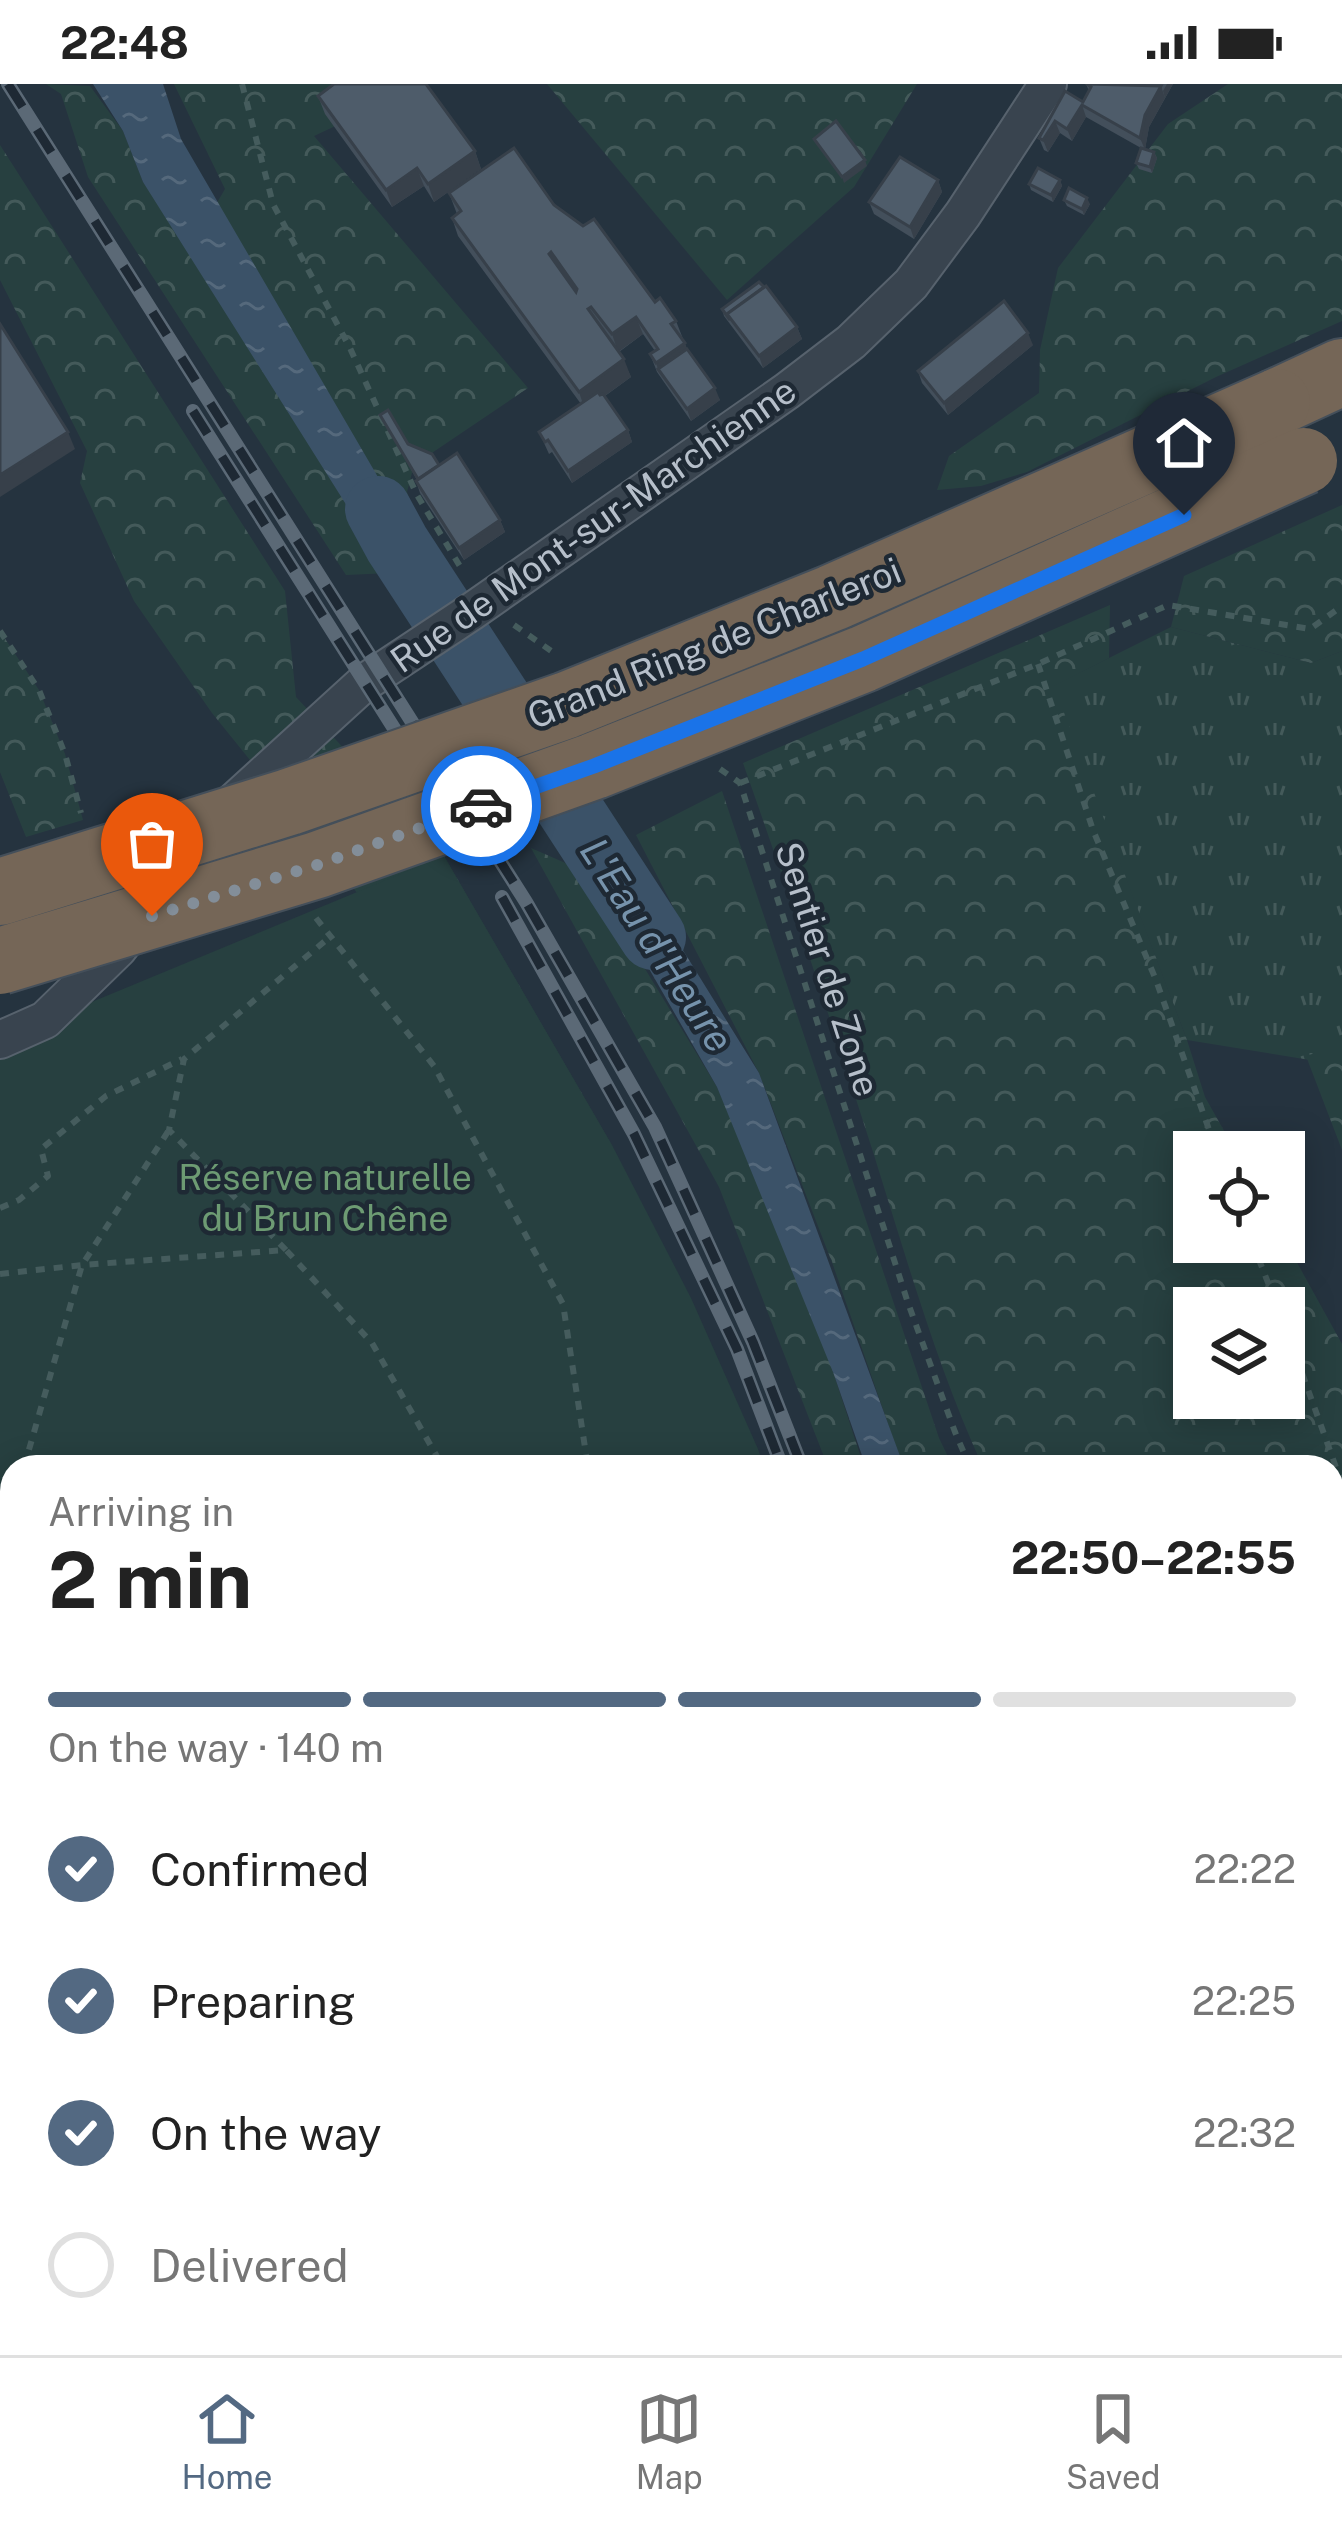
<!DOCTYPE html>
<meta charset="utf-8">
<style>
:root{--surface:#fff;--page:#f6f6f6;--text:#222;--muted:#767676;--line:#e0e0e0;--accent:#536982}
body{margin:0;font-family:"Public Sans",sans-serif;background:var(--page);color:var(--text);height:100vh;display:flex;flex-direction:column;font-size:45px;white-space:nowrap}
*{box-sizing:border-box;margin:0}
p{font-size:39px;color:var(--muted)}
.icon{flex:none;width:66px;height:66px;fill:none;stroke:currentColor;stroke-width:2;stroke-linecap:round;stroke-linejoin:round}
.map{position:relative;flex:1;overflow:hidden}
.panel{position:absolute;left:0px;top:1371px;width:1344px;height:900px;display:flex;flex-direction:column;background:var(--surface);border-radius:36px 36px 0 0;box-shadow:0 6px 30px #0003}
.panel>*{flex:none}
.tools{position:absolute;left:1173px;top:1047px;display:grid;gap:24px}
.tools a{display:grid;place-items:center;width:132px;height:132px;border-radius:0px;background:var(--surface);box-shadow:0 6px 30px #0003;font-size:60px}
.pin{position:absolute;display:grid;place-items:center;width:102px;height:102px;color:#fff;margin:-123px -51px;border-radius:50% 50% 50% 0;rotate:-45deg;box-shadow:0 0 12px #0007}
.pin .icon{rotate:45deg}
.courier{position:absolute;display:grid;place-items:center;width:120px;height:120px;margin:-60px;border:9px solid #1a73e8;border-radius:50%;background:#fff;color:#222;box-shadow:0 3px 15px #0007}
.head em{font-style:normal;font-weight:700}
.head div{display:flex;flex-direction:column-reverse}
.head{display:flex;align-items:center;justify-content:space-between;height:204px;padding:0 48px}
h1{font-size:78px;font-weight:700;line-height:90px}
.bar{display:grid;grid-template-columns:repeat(4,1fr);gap:18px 12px;align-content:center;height:144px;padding:0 48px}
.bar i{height:15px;border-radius:9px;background:var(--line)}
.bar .current{background:var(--accent)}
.bar p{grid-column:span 4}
ol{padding:0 48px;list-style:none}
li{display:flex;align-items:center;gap:36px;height:132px}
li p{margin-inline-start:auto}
li .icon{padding:12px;border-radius:50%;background:var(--accent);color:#fff;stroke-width:4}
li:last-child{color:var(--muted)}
li i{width:66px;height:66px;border:6px solid var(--line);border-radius:50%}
.status{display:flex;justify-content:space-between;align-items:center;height:84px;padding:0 60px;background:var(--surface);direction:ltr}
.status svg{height:33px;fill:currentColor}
.tabs{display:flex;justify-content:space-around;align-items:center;height:168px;border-top:3px solid var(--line);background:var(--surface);font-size:33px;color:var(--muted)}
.tabs a{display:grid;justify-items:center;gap:6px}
.tabs .current{color:var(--accent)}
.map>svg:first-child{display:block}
</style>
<div class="status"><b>22:48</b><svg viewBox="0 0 49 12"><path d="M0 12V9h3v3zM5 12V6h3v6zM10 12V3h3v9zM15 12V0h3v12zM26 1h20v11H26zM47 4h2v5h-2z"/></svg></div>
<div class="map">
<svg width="1342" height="2271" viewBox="0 0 1342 2271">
<defs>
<pattern id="grass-tufts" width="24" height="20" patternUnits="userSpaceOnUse" patternTransform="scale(3)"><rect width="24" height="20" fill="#274040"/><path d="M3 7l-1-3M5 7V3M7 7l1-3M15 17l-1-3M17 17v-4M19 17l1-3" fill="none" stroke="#445a5a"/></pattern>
<pattern id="forest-crowns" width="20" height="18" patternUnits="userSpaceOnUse" patternTransform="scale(3)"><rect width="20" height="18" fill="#274040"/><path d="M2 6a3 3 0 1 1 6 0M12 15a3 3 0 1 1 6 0" fill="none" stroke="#445a5a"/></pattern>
<pattern id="water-ripples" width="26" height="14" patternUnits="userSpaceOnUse" patternTransform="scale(3)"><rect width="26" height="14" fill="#3b5268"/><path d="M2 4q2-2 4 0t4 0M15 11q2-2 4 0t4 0" fill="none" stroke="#55697c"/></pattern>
</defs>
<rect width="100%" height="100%" fill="#25333f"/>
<!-- grass -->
<path fill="url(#grass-tufts)" d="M 1171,543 L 1311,579 L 1342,567 L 1342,963 L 1310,976 L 1187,956 L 1053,602 Z"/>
<!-- forest -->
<g fill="url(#forest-crowns)" fill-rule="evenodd">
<path d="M 46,0 L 90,2 L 123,47 L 143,98 L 190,165 L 225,105 L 174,0 L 425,0 L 314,52 L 528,304 L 414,381 L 407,408 L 433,487 L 346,491 L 88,93 L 61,10 Z"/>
<path d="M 547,0 L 917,0 L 854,103 L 727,216 Z"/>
<path d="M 1228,0 L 1342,0 L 1342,237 L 1216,293 L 1027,388 L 981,402 L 937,406 L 949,372 L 1039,309 L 1040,266 L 1058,184 L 1168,40 Z"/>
<path d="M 0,61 L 285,507 L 296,613 L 444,772 L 613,1063 L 367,821 L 212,629 L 134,517 L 80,399 L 87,367 L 0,196 Z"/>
<path d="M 1342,421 L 1342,567 L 1311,579 L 1171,543 L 1184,492 Z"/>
<path d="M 1110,521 L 1109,574 L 1054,602 L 1187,956 L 1205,1013 L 1236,1068 L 1194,1068 L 1194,1158 L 1284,1158 L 1284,1155 L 1342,1260 L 1342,2271 L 1306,2271 L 1303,2259 L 1332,2259 L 1332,1383 L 983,1383 C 937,1283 907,1176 874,1071 C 832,940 789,809 743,679 ZM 1194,1224 L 1284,1224 L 1284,1314 L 1194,1314 Z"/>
<path d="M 0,547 L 39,606 L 65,670 L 83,736 L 26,753 L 0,688 Z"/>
<path d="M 722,707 L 939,1354 L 953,1383 L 903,1383 L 833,1181 L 759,989 L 636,751 Z"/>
<path d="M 531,764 L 586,788 L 717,1003 L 810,1217 L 864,1383 L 828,1383 L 719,1103 Z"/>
<path d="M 1342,960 L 1342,1066 L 1306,972 Z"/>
<path d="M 988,2259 L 1278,2259 L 1281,2271 L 989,2271 Z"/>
</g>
<!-- park -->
<path fill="#274040" d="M 444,772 L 613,1063 L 691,1214 L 758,1365 L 764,1383 L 12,1383 L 12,2259 L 922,2259 L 922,2271 L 0,2271 L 0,956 Z"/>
<!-- water -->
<g fill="url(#water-ripples)">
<path d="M 93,0 L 163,0 L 181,55 L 435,491 L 403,511 L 143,98 L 123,47 Z"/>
<path d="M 621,766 L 759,989 L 904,1383 L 866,1383 L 833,1288 L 717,1003 L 594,789 Z"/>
</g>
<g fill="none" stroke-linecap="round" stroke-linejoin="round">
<!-- river -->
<path stroke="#3b5268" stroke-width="66" d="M 378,425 L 397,460 L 653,853"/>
<defs>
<path id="street" d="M 0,956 L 45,936 L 118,865 L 228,723 L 364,599 L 471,528 L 787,307 L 851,258 L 911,200 L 963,130 L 1048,0"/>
<path id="highway" d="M 1277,318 L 1342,288"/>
</defs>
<!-- street casing -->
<use href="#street" stroke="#57626d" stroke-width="40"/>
<!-- highway casing -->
<use href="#highway" stroke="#444f5a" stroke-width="70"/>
<!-- path -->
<g stroke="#455c5d" stroke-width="6" stroke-dasharray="9 9" stroke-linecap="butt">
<path d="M 242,0 L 273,120 L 350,264 L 417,411 L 464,489"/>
<path d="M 514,541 L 557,571"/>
<path d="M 0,547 L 39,606 L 65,670 L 81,729"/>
<path d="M 1038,580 L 1093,746 L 1156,896 L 1217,1068"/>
<path d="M 720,685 L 740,699 L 908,1219 L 955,1348 L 970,1383"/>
<path d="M 740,699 L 1038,580 L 1168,521 L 1310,545 L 1342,522"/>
<path d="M 316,834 L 434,982 L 563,1220 L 588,1383"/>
<path d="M 0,1124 L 19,1116 L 48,1092 L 41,1065 L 106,1012 L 182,975"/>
<path d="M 1252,1158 L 1278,1224"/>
<path d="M 286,1166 L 169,1046 L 184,975 L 331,852"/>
<path d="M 0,1190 L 82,1181 L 286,1166 L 372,1259 L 443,1383"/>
<path d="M 1284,1239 L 1342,1400"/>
<path d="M 24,1383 L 82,1181 L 169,1046"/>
<path d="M 12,1480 L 10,1541 L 12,1547"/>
<path d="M 0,1709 L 12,1727"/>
<path d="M 0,2150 L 12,2173"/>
<path d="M 39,2259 L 41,2271"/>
<path d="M 1291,2259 L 1294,2271"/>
<path d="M 141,2271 L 186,2263 L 240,2271"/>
<path d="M 647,2271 L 649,2259"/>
</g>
<!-- street -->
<use href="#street" stroke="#39444f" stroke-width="36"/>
<!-- highway -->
<use href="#highway" stroke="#756657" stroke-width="66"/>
<defs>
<g id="rail">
<path d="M 8,0 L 526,818 L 655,1043 L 753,1258 L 802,1383"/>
<path d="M 193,327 L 466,758"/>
<path d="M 502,813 L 634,1050 L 737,1265 L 782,1383"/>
<path d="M 958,2259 L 958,2271"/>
</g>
</defs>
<!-- rail casing -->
<use href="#rail" stroke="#5b6976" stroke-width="14"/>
<!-- rail -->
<use href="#rail" stroke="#1e2934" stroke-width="9" stroke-dasharray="27" stroke-linecap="butt"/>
<defs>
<g id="highway-bridge">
<path d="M 0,808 L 289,718 L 567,621 L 832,514 L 1277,318"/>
<path d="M 0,877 L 317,781 L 594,682 L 863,575 L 1304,377"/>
</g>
</defs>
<!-- highway-bridge casing -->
<use href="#highway-bridge" stroke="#444f5a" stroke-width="70" stroke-linecap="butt"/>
<!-- highway-bridge -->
<use href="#highway-bridge" stroke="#756657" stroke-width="66"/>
</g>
<!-- wall -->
<g fill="#434f5b">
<path d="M 1086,0 L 1173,0 L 1149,43 L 1145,65 L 1154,68 L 1157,74 L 1152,89 L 1139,85 L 1136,79 L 1141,64 L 1086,33 L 1072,57 L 1060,49 L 1048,68 L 1044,66 L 1039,54 L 1065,7 L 1083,18 L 1089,7 Z"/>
<path d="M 318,12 L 475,67 L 481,85 L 434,118 L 424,102 L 392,123 L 325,30 Z"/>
<path d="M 938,96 L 942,108 L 914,155 L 874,130 L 869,118 Z"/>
<path d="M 1060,96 L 1062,102 L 1053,118 L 1031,106 L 1029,100 Z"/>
<path d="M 449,109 L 554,121 L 676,237 L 687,265 L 720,316 L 691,337 L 657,288 L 650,270 L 655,267 L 643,250 L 619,268 L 631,293 L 605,312 L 628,346 L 632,358 L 572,399 L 552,368 L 549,370 L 539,348 L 581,320 L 458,152 L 452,134 L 457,130 Z"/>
<path d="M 1064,116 L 1090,120 L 1084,131 L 1067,122 Z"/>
<path d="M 722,225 L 797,243 L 802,255 L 763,284 L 724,232 Z"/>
<path d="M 1033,261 L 948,331 L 922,299 L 918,287 Z"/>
<path d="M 380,331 L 408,360 L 439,381 L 500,436 L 505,448 L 464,476 L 420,409 L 416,397 L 417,396 Z"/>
</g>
<!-- shaded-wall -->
<g fill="#37404a">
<path d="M 1167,0 L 1173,0 L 1165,14 L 1163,7 Z"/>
<path d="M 1161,2 L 1165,14 L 1149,43 L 1145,66 L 1140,54 L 1145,31 Z"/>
<path d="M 1082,21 L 1086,33 L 1072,57 L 1067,45 Z"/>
<path d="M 1055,37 L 1060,49 L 1048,68 L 1043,56 Z"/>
<path d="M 475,67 L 481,85 L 434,118 L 428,100 Z"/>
<path d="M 1154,68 L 1157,74 L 1152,89 L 1150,83 Z"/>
<path d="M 865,76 L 867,82 L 844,99 L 842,93 Z"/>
<path d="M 417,84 L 424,102 L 392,123 L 386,106 Z"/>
<path d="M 938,96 L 942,108 L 914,155 L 910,143 Z"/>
<path d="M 1060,96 L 1062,102 L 1053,118 L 1051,111 Z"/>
<path d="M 1087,114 L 1090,120 L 1084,131 L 1082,125 Z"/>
<path d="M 636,233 L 643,250 L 618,268 L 612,250 Z"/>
<path d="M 797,243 L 802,255 L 763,284 L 759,272 Z"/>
<path d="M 1028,249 L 1033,261 L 948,331 L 944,319 Z"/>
<path d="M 685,259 L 691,277 L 658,285 L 656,279 Z"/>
<path d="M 624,275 L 631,293 L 585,326 L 579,308 Z"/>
<path d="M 715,304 L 720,316 L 691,337 L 687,325 Z"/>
<path d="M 628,346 L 632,358 L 572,399 L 568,387 Z"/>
<path d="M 68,348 L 75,365 L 0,413 L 0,391 Z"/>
<path d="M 500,436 L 505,448 L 464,476 L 459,464 Z"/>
</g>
<!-- building -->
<g fill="#4e5c6a" stroke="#37404a" stroke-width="3" fill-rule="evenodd">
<path d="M 334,0 L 426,0 L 475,67 L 428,100 L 417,84 L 386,106 L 318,12 Z"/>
<path d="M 1087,0 L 1161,2 L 1145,31 L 1140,54 L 1082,21 L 1067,45 L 1055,37 L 1043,56 L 1039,54 L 1065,7 L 1083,18 L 1091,3 Z"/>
<path d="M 836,37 L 865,76 L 842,93 L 814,55 Z"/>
<path d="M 514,64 L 554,121 L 583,142 L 594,135 L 655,218 L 660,214 L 676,237 L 671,240 L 685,259 L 656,279 L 650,270 L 658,265 L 636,233 L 612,250 L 591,223 L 588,225 L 624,275 L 579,308 L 452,134 L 461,127 L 449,109 ZM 551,168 L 577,205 L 576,208 L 549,170 Z"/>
<path d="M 1141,64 L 1154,68 L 1150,83 L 1136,79 Z"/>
<path d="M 900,73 L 938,96 L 910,143 L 869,118 Z"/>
<path d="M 1038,84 L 1060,96 L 1051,111 L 1029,100 Z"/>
<path d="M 1069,104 L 1087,114 L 1082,125 L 1064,116 Z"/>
<path d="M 759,198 L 764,203 L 727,230 L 730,236 L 722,225 Z"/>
<path d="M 766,202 L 797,243 L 759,272 L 727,230 Z"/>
<path d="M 1004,217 L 1028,249 L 944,319 L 918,287 Z"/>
<path d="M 0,240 L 68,348 L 0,391 Z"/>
<path d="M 687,265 L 715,304 L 687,325 L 658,285 Z"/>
<path d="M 598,308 L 600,311 L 603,310 L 628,346 L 568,387 L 548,356 L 545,358 L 539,348 Z"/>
<path d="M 388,326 L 408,360 L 432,370 L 439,381 L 418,395 L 380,331 Z"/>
<path d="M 457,369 L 500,436 L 459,464 L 416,397 Z"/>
</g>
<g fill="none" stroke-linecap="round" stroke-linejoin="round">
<!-- done -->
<path stroke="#838e99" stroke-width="12" stroke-dasharray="0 21.6" d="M 152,832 L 317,781 L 481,722"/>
<!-- route -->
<path stroke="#1a73e8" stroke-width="15" d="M 481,722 L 594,682 L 863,575 L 1184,431"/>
</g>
<g text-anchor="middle" stroke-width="9" stroke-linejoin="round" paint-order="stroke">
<!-- street labels -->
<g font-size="36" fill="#b6bfca" stroke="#1e2934">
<text transform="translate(593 441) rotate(-35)" y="13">Rue de Mont-sur-Marchienne</text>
<text transform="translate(714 559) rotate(-22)" y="13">Grand Ring de Charleroi</text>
<text transform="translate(828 885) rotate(72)" y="13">Sentier de Zone</text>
</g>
<!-- park labels -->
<g font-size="36" fill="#6d9b73" stroke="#1e2934">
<text x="325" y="1106">Réserve naturelle<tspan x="325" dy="41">du Brun Chêne</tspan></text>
</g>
<!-- water labels -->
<g font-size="39" font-style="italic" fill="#7693ac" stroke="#1e2934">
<text transform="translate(657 861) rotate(57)" y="14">L'Eau d'Heure</text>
</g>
</g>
</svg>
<div class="tools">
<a><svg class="icon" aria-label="locate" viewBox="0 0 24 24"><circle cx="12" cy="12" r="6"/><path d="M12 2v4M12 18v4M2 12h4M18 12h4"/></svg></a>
<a><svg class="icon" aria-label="layers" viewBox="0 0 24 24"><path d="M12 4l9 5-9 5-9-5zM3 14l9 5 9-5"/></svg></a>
</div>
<div class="pin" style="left:152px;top:832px;background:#ea580c"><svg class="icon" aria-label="bag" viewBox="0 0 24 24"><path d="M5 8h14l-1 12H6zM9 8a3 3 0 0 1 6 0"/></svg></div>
<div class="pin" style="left:1184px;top:431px;background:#1f2937"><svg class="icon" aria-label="home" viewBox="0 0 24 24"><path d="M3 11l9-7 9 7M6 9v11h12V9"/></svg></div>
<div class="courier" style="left:481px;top:722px"><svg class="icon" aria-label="car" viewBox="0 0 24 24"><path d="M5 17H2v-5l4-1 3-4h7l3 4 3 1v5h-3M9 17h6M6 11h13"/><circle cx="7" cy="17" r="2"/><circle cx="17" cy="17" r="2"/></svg></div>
<section class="panel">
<div class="head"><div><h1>2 min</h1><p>Arriving in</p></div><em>22:50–22:55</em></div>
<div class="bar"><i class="current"></i><i class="current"></i><i class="current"></i><i></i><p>On the way · 140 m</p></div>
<ol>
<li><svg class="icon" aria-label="check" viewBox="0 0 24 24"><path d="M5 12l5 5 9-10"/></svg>Confirmed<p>22:22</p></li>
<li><svg class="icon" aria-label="check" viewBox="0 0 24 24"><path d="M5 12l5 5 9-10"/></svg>Preparing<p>22:25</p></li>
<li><svg class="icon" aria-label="check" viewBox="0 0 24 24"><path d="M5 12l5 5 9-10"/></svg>On the way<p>22:32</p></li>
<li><i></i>Delivered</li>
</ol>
</section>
</div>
<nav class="tabs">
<a class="current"><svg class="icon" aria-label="home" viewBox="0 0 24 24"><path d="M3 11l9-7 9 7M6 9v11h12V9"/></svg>Home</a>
<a><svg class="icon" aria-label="map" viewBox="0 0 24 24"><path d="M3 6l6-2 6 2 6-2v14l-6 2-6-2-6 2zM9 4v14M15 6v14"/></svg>Map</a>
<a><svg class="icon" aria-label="saved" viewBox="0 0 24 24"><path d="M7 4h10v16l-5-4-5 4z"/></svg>Saved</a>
</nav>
